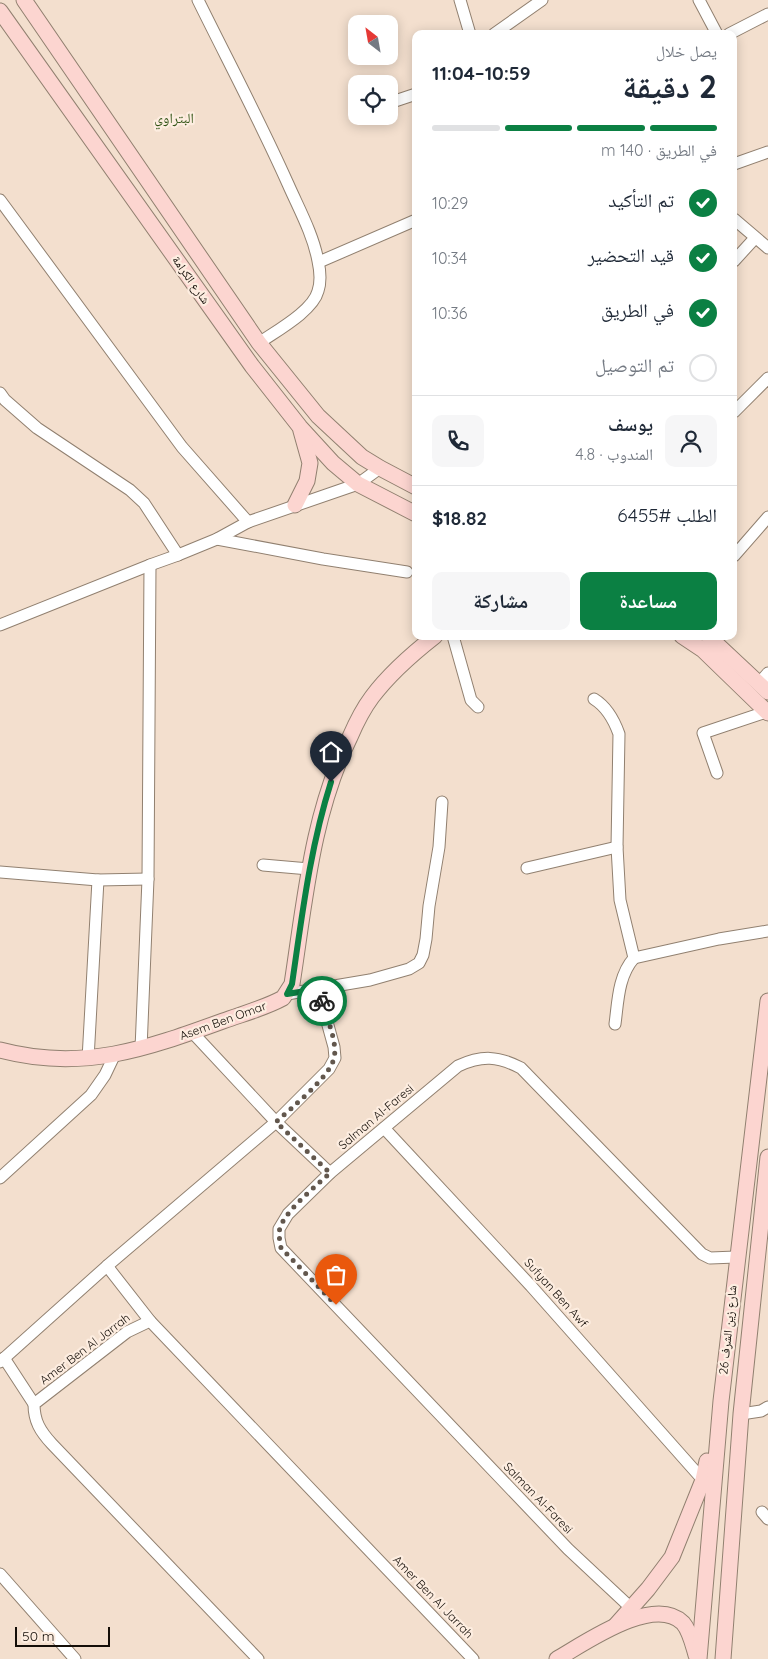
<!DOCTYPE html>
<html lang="ar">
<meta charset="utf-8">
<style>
:root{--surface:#fff;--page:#f6f6f7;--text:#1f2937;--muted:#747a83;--line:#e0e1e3;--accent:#0b8043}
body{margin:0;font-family:Quicksand,"Noto Naskh Arabic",sans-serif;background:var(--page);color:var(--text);direction:rtl;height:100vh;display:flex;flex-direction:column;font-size:19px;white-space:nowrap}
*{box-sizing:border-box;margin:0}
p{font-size:16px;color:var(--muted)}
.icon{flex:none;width:28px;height:28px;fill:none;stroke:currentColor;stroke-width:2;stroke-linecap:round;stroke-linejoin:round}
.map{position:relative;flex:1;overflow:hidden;direction:ltr}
.details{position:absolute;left:412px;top:30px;width:325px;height:610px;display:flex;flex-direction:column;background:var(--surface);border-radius:10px;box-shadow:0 2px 12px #0003;direction:rtl}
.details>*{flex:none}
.needle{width:32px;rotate:329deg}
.fabs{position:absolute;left:348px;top:15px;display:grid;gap:10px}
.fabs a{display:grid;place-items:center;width:50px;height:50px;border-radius:10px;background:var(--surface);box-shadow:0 2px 12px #0003;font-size:25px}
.scale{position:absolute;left:15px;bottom:12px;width:95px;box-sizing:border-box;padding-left:5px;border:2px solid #140e08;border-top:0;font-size:14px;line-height:18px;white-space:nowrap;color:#140e08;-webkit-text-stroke:4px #fdede0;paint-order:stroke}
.pin{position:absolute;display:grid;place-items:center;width:42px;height:42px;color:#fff;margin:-51px -21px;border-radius:50% 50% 50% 0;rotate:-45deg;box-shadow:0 0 5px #0007}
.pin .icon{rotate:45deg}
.courier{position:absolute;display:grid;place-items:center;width:50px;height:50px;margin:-25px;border:4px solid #0b8043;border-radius:50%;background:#fff;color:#222;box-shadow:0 1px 6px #0007}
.summary em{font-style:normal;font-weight:700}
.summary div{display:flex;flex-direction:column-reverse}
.summary{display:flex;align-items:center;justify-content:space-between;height:85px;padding:0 20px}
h1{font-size:32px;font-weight:700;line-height:38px}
.bar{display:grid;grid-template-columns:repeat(4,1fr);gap:8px 5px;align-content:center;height:60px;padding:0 20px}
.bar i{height:6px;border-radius:4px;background:var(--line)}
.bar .active{background:var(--accent)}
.bar p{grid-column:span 4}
.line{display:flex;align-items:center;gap:12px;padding:0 20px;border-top:1px solid var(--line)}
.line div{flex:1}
.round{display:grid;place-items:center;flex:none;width:52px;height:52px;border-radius:10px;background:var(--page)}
ol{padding:0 20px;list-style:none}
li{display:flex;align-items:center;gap:15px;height:55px}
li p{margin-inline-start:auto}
li .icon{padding:5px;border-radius:50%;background:var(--accent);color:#fff;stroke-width:4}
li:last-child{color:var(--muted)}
li i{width:28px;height:28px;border:2px solid var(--line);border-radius:50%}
.cta{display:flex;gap:10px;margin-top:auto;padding:10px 20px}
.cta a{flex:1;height:58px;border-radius:10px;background:var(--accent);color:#fff;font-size:20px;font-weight:700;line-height:58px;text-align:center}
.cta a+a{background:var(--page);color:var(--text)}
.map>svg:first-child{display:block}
</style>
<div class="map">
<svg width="768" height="1659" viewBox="0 0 768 1659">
<rect width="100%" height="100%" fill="#f3dfce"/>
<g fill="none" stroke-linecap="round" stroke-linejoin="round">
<defs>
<g id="street">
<path d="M 198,0 C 228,61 260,121 288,184 C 299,209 313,234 318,261 C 320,270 321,282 318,291 C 313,311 276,331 259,343"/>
<path d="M 460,0 L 470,34"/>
<path d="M 699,0 L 717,34"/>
<path d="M 494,34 L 542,0"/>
<path d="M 729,34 L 768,14"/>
<path d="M 389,103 L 416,94"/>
<path d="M 734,164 L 768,152"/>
<path d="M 0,200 L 182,447 L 248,522"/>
<path d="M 734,219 L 768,248"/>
<path d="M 734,261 L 755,238"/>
<path d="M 319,262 L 416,220"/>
<path d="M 0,393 L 5,400 L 37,428 L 130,490 L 144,503 L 178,555"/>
<path d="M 734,412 L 768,378"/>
<path d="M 217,539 L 323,559 L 407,572"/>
<path d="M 734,556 L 768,517"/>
<path d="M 0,625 L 150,565 L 178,555 L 217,539 L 248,522 L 358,484 L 380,468"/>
<path d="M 453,636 L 471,700 L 478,707"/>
<path d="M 759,683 L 768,673"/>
<path d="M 594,699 C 607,707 614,720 619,734 L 617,847 L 620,900 L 634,958 L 719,939 L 768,931"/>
<path d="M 717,773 L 703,733 L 766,712"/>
<path d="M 263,865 L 309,869"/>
<path d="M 527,868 L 617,847"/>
<path d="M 0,872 L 98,880 L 148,879"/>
<path d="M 287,994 L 370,980 L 409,969 L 419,963 L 423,955 L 426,939 L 429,906 L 439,847 L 442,802"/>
<path d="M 615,1024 C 618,1002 618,976 634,958"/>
<path d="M 192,1032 L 276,1122 L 330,1173"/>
<path d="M 141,1049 L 148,879 L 150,565"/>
<path d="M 88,1059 L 98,880"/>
<path d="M 384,1128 L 531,1286 L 703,1480"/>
<path d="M 0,1178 L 91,1095 L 105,1075 L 115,1054"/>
<path d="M 107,1266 L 150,1321"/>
<path d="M 4,1358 L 34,1404"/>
<path d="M 0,1362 L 107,1266 L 276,1122 L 329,1069 L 335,1058 L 334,1047 L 318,989"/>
<path d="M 741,1414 L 761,1411 L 768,1407"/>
<path d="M 762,1512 L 768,1519"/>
<path d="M 0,1574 L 75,1659"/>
<path d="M 630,1607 L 568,1549 L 281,1248 L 279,1238 L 279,1229 L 288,1214 L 330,1173 L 458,1066 C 482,1055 498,1056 521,1068 L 702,1254 L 710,1258 L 736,1257"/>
<path d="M 258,1659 L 52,1444 C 40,1431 34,1421 34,1404 L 127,1332 L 150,1321 L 473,1659"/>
</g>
<g id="secondary">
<path d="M 24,0 L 259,343 L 318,416 L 362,457 L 380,468 L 416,487"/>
<path d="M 0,11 L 252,366 L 300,427 L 333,463 L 358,484 L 416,514"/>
<path d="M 295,505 L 307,481 L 310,463 L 301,431"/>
<path d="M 682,636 L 703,650 L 768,713"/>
<path d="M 708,636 L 768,692"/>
<path d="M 0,1050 C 82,1072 146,1049 223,1021 C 242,1014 265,1008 283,998 L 292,984 C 305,900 312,814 350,737 C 356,723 363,709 372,697 C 390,673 412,654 435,636"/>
<path d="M 616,1625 L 648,1589 L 672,1557 L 703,1480 L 707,1461"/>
<path d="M 557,1659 C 585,1643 654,1594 683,1623 C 690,1631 693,1645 696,1655"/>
<path d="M 699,1659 L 721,1401 L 768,1001"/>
<path d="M 723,1659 L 741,1414 L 768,1157"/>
</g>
</defs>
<!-- street casing -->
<use href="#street" stroke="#918070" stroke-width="13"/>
<!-- secondary casing -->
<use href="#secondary" stroke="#918070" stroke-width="17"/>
<!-- street -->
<use href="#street" stroke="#fff" stroke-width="11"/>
<!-- secondary -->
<use href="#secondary" stroke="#fcd5d0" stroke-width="15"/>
</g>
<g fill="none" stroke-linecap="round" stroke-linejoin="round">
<!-- done -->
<path stroke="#62574d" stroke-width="5" stroke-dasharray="0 9" d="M 322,1001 C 326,1016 338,1043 334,1058 C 330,1077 291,1108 276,1122 L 330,1173 C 316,1186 285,1211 280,1228 C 278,1234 280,1241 281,1248 L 336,1305"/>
<!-- route -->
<path stroke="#0b8043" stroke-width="6" d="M 322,1001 L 318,989 L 287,994 L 292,984 C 302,916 310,848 331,782"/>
</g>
<g text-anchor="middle" stroke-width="4.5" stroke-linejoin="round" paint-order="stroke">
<!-- street labels -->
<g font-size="12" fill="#140e08" stroke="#fdede0">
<text transform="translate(191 280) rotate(55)" y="4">شارع الكرامة</text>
<text transform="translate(223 1021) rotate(-20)" y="4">Asem Ben Omar</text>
<text transform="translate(376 1117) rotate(-40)" y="4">Salman Al-Faresi</text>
<text transform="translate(556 1293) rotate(48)" y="4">Sufyan Ben Awf</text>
<text transform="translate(728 1330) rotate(-84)" y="4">شارع زين الشرف 26</text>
<text transform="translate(85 1349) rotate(-37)" y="4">Amer Ben Al Jarrah</text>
<text transform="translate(538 1498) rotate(46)" y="4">Salman Al-Faresi</text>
<text transform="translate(433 1597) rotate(46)" y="4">Amer Ben Al Jarrah</text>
</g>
<!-- neighbourhood labels -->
<g font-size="14" fill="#305314" stroke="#fdede0">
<text x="174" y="123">البتراوي</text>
</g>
</g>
</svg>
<div class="fabs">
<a><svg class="needle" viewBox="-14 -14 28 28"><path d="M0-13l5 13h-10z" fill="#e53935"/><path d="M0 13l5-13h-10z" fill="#747a83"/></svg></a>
<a><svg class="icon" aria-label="locate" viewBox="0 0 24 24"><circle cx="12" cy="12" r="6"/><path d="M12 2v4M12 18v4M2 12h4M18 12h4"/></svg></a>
</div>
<div class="scale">50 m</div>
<div class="pin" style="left:336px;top:1305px;background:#ea580c"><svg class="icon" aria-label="bag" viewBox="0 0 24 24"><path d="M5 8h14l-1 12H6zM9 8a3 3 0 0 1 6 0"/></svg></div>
<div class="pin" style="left:331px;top:782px;background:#1f2937"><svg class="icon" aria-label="home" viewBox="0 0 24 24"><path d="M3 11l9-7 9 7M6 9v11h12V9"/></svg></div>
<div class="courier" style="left:322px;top:1001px"><svg class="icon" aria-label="bike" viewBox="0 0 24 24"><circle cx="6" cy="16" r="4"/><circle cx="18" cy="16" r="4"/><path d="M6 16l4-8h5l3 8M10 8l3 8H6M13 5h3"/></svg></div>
<section class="details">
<div class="summary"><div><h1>2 دقيقة</h1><p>يصل خلال</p></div><em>10:59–11:04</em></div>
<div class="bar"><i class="active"></i><i class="active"></i><i class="active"></i><i></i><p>في الطريق · 140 m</p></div>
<ol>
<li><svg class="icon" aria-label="check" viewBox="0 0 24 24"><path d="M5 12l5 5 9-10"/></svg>تم التأكيد<p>10:29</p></li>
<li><svg class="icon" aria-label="check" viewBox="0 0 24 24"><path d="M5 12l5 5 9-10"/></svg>قيد التحضير<p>10:34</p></li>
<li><svg class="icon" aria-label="check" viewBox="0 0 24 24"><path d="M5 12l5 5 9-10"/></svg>في الطريق<p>10:36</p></li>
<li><i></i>تم التوصيل</li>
</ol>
<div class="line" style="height:90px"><a class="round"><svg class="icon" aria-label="person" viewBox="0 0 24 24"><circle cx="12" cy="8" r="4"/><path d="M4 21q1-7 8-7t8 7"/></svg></a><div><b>يوسف</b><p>المندوب · 4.8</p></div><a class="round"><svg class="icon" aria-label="phone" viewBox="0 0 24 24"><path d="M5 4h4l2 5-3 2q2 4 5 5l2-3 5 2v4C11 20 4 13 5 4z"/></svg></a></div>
<div class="line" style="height:65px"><div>الطلب #6455</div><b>$18.82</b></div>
<div class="cta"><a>مساعدة</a><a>مشاركة</a></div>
</section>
</div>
